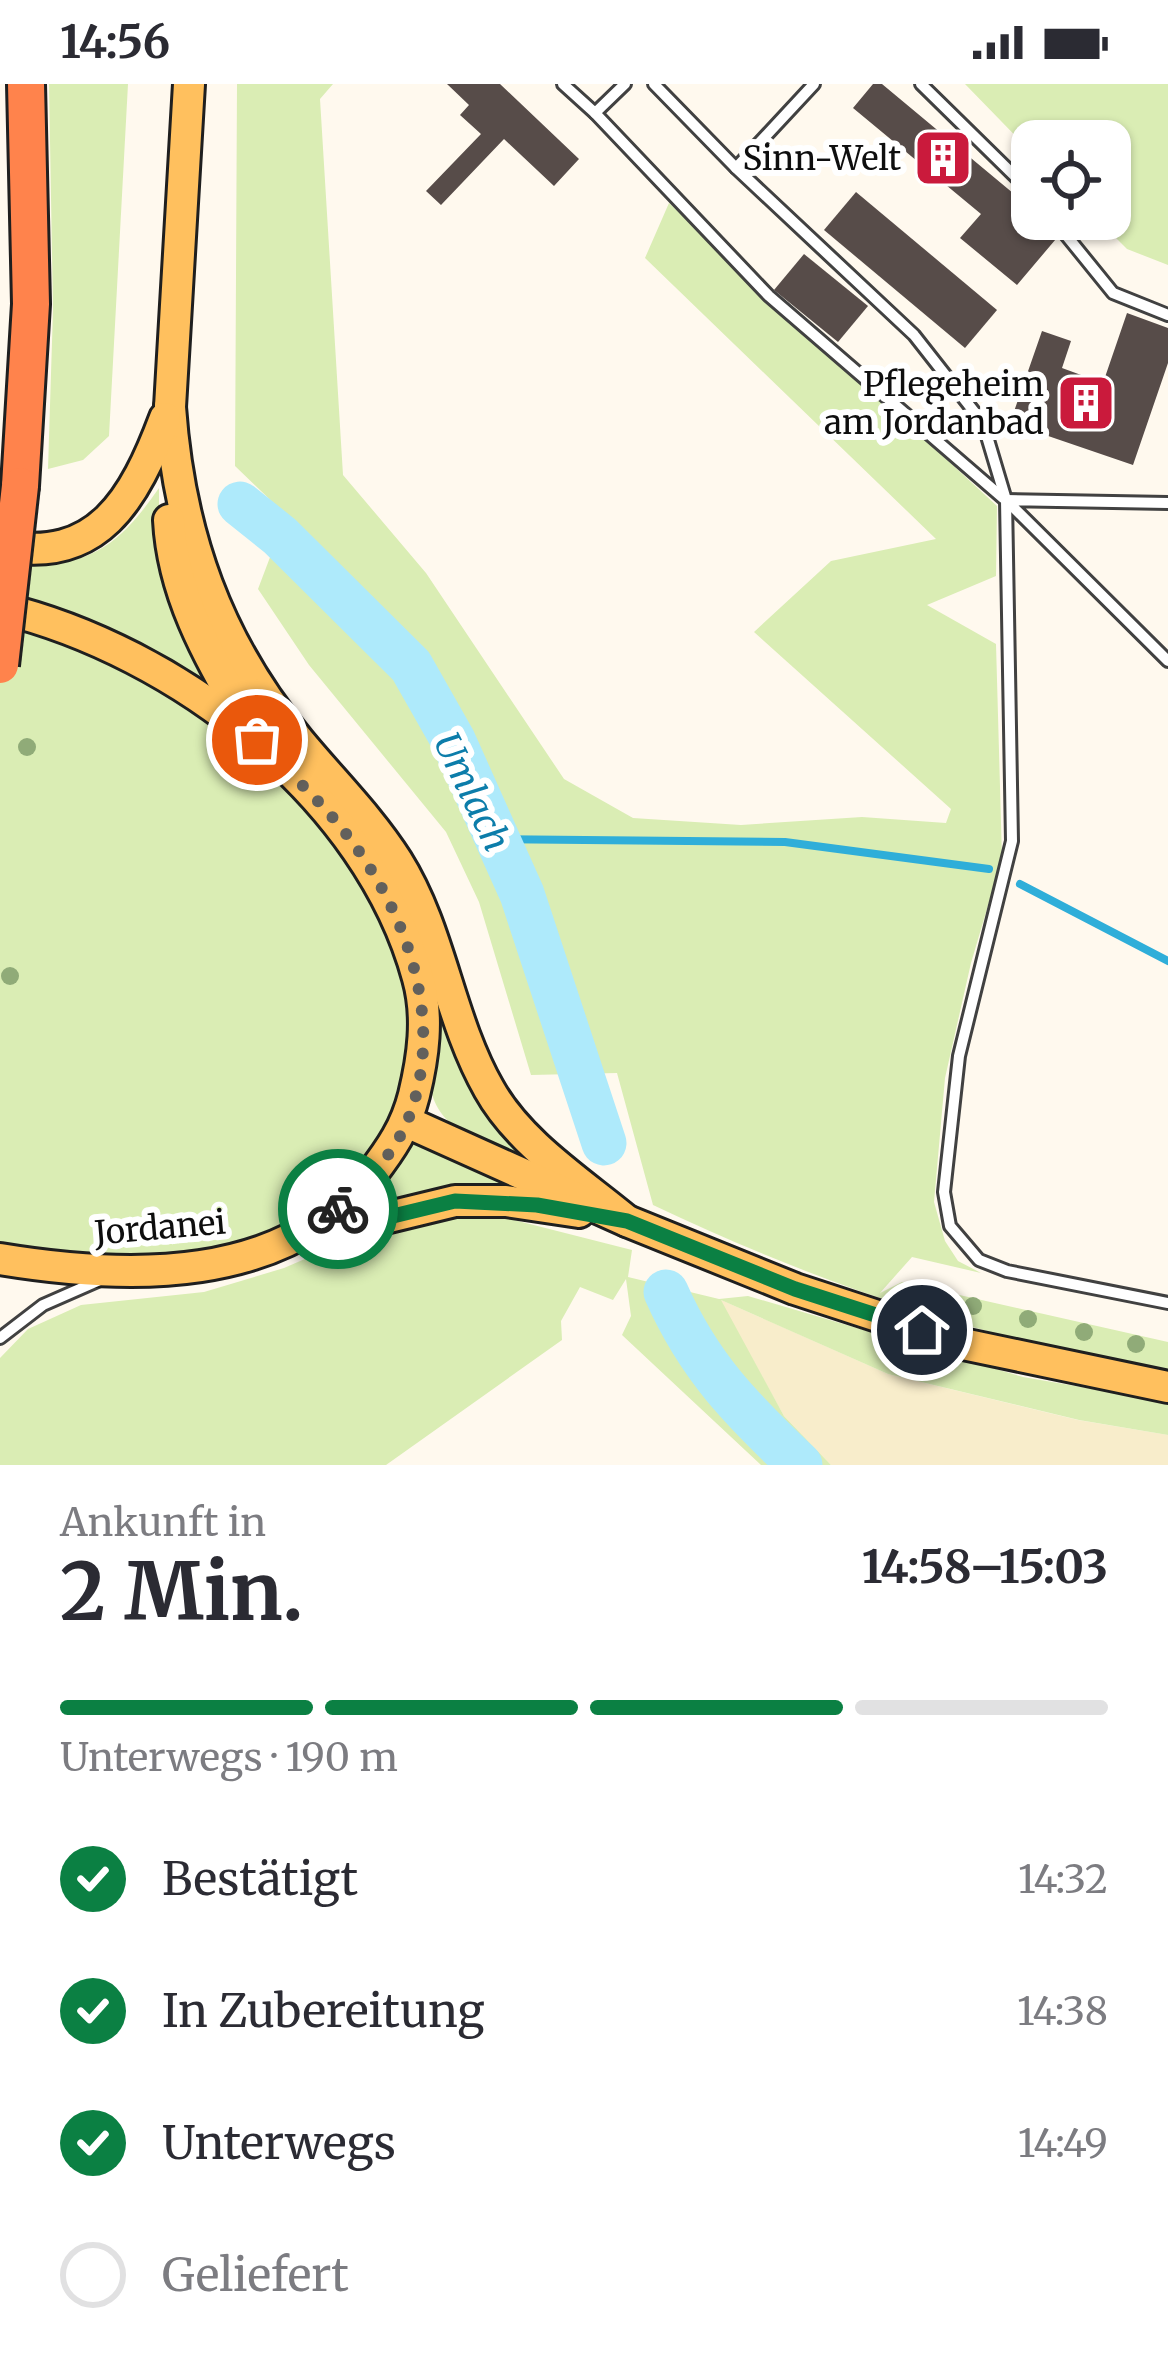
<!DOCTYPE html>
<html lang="de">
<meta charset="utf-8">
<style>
:root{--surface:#fff;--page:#f2f2f3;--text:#2b2b33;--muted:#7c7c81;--line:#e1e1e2;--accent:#0b8043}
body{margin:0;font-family:Merriweather,serif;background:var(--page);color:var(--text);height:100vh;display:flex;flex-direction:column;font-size:45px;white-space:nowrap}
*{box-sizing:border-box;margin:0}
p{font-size:39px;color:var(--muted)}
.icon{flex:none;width:66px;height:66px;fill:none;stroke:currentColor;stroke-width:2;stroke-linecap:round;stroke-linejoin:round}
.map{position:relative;height:1381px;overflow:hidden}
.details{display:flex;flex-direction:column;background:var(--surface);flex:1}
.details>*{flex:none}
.controls{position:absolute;left:1011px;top:36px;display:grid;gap:24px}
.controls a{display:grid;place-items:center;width:120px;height:120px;border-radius:24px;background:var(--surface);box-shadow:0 3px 9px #0004;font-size:60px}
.pin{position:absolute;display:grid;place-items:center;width:102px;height:102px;color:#fff;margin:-51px;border:6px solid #fff;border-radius:50%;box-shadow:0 3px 12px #0007}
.courier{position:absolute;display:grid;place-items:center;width:120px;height:120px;margin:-60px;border:9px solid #0b8043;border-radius:50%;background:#fff;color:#222;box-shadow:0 3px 15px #0007}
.overview em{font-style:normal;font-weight:700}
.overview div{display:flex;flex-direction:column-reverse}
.overview{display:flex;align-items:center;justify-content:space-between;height:204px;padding:0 60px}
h1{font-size:78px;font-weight:700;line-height:90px}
.bar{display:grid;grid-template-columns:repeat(4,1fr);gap:18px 12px;align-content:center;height:144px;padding:0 60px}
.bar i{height:15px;border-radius:9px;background:var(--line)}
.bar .selected{background:var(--accent)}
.bar p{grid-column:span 4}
ol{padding:0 60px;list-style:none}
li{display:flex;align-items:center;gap:36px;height:132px}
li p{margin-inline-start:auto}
li .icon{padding:12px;border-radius:50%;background:var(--accent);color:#fff;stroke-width:4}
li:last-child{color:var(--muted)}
li i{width:66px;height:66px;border:6px solid var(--line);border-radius:50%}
.status{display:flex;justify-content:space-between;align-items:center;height:84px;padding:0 60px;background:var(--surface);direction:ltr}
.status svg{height:33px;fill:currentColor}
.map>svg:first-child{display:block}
</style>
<div class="status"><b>14:56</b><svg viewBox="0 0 49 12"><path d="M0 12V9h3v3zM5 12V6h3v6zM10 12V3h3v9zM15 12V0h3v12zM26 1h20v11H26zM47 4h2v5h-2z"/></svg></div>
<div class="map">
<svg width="1168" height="1381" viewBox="0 0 1168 1381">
<rect width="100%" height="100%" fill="#fff9ee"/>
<!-- farmland -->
<path fill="#f8edcb" d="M 719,1215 L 888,1290 L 1078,1336 L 1168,1351 L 1168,1381 L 831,1381 L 784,1332 Z"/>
<!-- green -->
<g fill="#daedb4">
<path d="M 49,0 L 128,0 L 109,352 L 83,376 L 48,385 L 53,226 Z"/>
<path d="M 237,0 L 333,0 L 320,15 L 343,391 L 426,489 L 564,695 L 633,734 L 741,741 L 862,733 L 946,739 L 951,725 L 754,548 L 831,477 L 936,455 L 645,174 L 669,119 L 997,422 L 996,492 L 927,521 L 996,560 L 1002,774 L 971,879 L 945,994 L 934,1118 L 945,1157 L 958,1177 L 981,1189 L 912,1173 L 880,1209 L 902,1198 L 1168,1258 L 1168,1286 C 991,1259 814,1198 653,1121 L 617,989 L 531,991 L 479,818 L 446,748 L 309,581 L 258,505 L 286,431 L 235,382 Z"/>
<path d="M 965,0 L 1168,0 L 1168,181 L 1127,165 L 1097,135 L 1110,135 L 1110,57 L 1032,57 L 1032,69 Z"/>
<path d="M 159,404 L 159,449 L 208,594 L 199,599 C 137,555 74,525 0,508 L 20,480 C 91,484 120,460 159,404 Z"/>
<path d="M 0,534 C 90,567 165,597 240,659 C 302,710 366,783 394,859 C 452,1017 355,1140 199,1171 C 136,1183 64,1169 0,1164 Z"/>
<path d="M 441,940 L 446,940 L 535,1080 C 483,1058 420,1046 431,977 C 433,963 433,951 441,940 Z"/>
<path d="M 409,1049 L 545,1105 L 433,1107 L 348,1131 Z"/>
<path d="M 486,1129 L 632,1166 L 628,1193 L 719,1215 L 748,1212 L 1023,1293 L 1168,1318 L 1168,1351 L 1079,1336 L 888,1290 L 721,1216 L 784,1332 L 831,1381 L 761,1381 L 622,1251 L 631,1232 L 626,1195 L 613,1216 L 580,1203 L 561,1237 L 562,1256 L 386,1381 L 0,1381 L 0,1274 L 28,1245 L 81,1221 L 204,1208 L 284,1184 L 351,1155 L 437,1133 Z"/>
</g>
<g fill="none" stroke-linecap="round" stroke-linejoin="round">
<!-- stream -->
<g stroke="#2faed9" stroke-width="8">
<path d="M 494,755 L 785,758 L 989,785"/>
<path d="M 1020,800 L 1168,877"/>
</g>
<!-- river -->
<g stroke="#aeeafb" stroke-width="45">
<path d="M 240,420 L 280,452 L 411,582 L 453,656 L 522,810 L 604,1059"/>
<path d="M 666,1208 C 699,1283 742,1326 800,1381"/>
</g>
</g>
<!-- building -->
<g fill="#574c49">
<path d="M 447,0 L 500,0 L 579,75 L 554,102 L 504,55 L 441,121 L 426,107 L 481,50 L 460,31 L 469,21 Z"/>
<path d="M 873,0 L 882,0 L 1032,125 L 1032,135 L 1045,135 L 1061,149 L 1017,201 L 960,154 L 981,130 L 853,24 Z"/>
<path d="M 856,108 L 997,226 L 965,264 L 824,146 Z"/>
<path d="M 804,170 L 868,222 L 838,258 L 774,206 Z"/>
<path d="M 1127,229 L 1168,244 L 1168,279 L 1133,381 L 1010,339 L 1042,247 L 1071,257 L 1062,284 L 1103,299 Z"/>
</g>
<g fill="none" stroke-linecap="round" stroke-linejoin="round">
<defs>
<g id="lane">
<path d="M 563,0 L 595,29 L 625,0"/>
<path d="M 654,0 L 736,84 L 914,251 L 983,339 L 1006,416 L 1012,757 L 959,972 L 944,1108 L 950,1142 L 979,1176 L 1007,1187 L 1168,1219"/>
<path d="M 921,0 L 1032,109"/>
<path d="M 595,29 L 769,212 L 1003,414"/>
<path d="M 736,84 L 814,0"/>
<path d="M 1053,135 L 1113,209 L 1168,231"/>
<path d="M 1168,419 L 1006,416 L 1168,577"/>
<path d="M 0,1254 L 43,1221 L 100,1196"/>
</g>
<g id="primary">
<path d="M 170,323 C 179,450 217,558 299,657 C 332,697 369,733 397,777 C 441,847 448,933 489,1005 C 519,1059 580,1098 627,1137"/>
<path d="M 169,340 L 189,0"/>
<path d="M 169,436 C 173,515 213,579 251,646"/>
<path d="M 0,461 C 98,482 135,414 165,334"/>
<path d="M 0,524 C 177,566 369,713 418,894 C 429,933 423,974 414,1011 C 406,1043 391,1065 371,1091 C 283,1201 127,1196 0,1175"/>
<path d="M 407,1038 L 627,1137 L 795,1205 L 963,1260 L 1168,1303"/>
<path d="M 315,1151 L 455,1117 L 506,1117 L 579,1128"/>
</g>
<path id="highway" d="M 20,402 L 31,220 L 26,0"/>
</defs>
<!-- lane casing -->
<use href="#lane" stroke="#414141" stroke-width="16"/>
<!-- primary casing -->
<use href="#primary" stroke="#1f1f1f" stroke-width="36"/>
<!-- highway casing -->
<use href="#highway" stroke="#1f1f1f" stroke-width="42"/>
<!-- lane -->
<use href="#lane" stroke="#fff" stroke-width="10"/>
<!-- primary -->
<use href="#primary" stroke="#ffc05e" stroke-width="30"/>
<!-- highway -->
<use href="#highway" stroke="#ff834c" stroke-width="36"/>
<defs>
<path id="highway-bridge" d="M 0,581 L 20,402"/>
</defs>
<!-- highway-bridge casing -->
<use href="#highway-bridge" stroke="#1f1f1f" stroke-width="42" stroke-linecap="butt"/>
<!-- highway-bridge -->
<use href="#highway-bridge" stroke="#ff834c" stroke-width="36"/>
</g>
<!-- trees -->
<g fill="#90ab78">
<circle cx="27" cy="663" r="9"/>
<circle cx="10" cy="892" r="9"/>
<circle cx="921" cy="1210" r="9"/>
<circle cx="973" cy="1222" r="9"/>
<circle cx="1028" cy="1235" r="9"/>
<circle cx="1084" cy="1248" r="9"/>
<circle cx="1136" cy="1260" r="9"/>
</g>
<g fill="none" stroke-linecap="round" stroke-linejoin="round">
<!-- done -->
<path stroke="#62605c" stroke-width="12" stroke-dasharray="0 21.6" d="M 257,656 C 287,687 321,717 347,751 C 408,830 447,941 407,1038 C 393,1071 364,1101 338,1125"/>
<!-- route -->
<path stroke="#0b8043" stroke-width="15" d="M 338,1125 L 298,1155 L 455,1117 L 537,1121 L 627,1137 L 795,1205 L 922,1246"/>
</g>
<!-- icons -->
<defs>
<symbol id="building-square" viewBox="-11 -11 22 22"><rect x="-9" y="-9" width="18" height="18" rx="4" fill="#ca1a3c" stroke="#fff"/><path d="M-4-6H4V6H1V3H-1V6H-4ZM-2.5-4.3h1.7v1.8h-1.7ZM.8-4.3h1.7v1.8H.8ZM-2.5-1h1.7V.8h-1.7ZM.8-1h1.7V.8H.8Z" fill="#fff"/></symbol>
</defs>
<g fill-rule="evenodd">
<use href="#building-square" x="910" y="41" width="66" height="66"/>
<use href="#building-square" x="1053" y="286" width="66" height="66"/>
</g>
<g text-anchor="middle" stroke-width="12" stroke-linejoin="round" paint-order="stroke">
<!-- poi labels -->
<g font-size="33" fill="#0e0e0e" stroke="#fff" text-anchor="end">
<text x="901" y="86">Sinn-Welt</text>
<text x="1044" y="312">Pflegeheim<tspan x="1044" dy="38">am Jordanbad</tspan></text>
</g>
<!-- street labels -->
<g font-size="33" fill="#0e0e0e" stroke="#fff">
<text transform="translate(160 1143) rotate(-5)" y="12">Jordanei</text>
</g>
<!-- water labels -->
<g font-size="36" font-style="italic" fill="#0c7daa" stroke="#fff">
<text transform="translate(472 708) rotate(64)" y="13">Umlach</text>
</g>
</g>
</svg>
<div class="controls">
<a><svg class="icon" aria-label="locate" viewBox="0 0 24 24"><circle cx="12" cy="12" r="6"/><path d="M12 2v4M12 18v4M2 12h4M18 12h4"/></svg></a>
</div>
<div class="pin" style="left:257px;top:656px;background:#ea580c"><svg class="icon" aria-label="bag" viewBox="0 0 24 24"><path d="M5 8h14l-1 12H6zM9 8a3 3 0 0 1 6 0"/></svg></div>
<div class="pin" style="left:922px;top:1246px;background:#1f2937"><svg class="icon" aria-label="home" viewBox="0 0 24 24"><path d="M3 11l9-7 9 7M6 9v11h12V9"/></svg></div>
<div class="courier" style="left:338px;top:1125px"><svg class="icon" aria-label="bike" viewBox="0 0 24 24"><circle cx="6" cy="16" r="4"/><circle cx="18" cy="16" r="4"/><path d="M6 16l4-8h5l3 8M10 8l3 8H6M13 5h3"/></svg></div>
</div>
<section class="details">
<div class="overview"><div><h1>2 Min.</h1><p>Ankunft in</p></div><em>14:58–15:03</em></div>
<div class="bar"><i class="selected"></i><i class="selected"></i><i class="selected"></i><i></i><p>Unterwegs · 190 m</p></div>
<ol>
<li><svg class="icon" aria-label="check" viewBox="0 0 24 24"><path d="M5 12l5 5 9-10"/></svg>Bestätigt<p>14:32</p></li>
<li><svg class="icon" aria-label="check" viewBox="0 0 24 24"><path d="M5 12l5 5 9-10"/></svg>In Zubereitung<p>14:38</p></li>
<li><svg class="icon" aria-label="check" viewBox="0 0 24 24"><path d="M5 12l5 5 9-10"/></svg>Unterwegs<p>14:49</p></li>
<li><i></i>Geliefert</li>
</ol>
</section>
